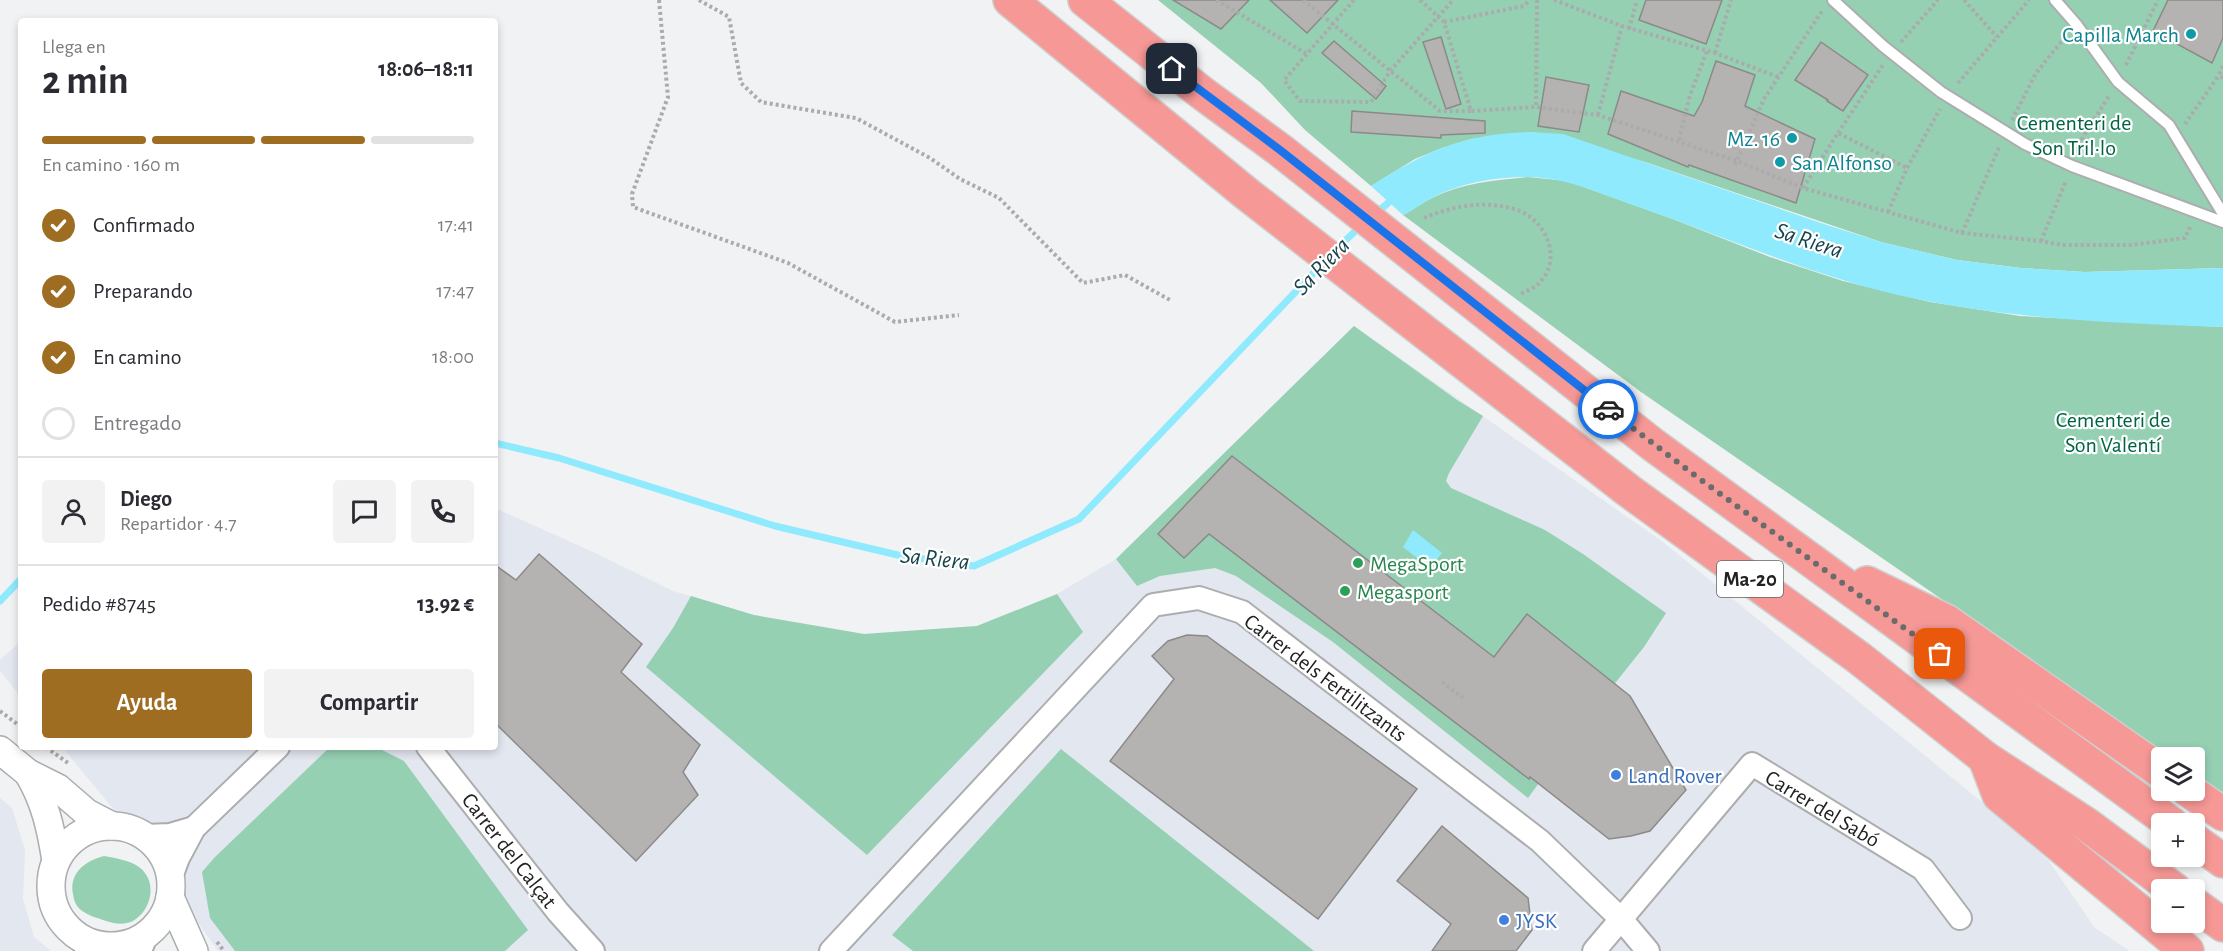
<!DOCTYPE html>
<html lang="es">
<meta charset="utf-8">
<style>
:root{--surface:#fff;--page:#f2f2f3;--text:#2b2b33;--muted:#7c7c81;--line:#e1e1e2;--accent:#9e6d22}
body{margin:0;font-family:"Alegreya Sans",sans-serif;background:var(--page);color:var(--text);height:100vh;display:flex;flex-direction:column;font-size:22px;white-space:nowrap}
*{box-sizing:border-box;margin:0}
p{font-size:20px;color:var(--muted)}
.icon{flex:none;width:33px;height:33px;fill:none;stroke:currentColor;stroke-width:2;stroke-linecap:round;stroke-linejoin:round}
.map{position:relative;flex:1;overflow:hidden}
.sheet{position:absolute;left:18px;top:18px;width:480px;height:732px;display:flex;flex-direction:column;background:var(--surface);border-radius:6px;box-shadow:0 3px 9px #0003}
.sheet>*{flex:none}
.fabs{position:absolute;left:2151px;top:747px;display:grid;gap:12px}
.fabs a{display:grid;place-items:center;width:54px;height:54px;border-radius:6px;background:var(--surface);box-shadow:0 3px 9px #0003;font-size:30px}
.pin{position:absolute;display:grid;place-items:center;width:51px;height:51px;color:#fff;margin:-26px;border-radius:12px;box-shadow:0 3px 9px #0006}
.courier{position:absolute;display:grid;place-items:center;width:60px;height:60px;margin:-30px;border:4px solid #1a73e8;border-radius:50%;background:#fff;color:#222;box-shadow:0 2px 8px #0007}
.headline em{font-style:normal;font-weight:600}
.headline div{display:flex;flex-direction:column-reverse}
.headline{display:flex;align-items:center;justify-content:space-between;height:102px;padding:0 24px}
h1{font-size:39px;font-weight:600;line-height:45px}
.bar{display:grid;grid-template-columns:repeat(4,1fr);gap:9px 6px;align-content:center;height:72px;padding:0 24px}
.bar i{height:8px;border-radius:4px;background:var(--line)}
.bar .on{background:var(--accent)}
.bar p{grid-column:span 4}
.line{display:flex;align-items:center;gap:15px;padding:0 24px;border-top:2px solid var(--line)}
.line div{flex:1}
.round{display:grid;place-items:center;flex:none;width:63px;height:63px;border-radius:6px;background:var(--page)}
ol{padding:0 24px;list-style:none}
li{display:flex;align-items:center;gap:18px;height:66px}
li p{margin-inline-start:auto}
li .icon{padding:6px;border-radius:50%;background:var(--accent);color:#fff;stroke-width:4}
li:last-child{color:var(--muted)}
li i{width:33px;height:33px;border:3px solid var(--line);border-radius:50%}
.cta{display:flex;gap:12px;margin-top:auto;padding:12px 24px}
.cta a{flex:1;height:69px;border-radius:6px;background:var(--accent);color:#fff;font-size:24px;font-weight:600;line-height:69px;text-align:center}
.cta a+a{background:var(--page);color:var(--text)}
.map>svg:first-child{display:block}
</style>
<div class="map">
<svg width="2223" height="951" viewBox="0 0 2223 951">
<rect width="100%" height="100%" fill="#f1f2f3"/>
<!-- built -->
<g fill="#e3e7f0">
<path d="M 1354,326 L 1663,542 L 1983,803 L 2048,860 L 2095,928 L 2130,951 L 218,951 L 143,845 L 62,747 L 495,747 L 495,508 L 593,552 L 673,591 L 754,615 L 864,634 L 977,626 L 1057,594 L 1116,559 Z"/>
<path d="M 21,641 L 21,697 L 0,671 L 0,660 Z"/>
<path d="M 0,798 L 12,808 L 25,850 L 23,899 L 34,937 L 51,951 L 0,951 Z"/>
</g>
<!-- green -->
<g fill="#95d0b3">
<path d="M 1158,0 L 2223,0 L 2223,268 L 2085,272 L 2021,268 L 1957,260 L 1881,242 L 1645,162 L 1532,132 L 1471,139 L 1442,148 L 1415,159 L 1371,186 L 1305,130 L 1261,83 Z"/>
<path d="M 1528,177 L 1567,181 L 1670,218 L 1770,257 L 1843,281 L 1930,302 L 2020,316 L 2223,327 L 2223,793 L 2195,773 L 2194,758 L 2171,757 L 1641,392 L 1403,215 C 1413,210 1422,203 1432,198 C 1462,183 1494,180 1528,177 Z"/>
<path d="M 1354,326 L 1457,400 L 1483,416 L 1449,473 L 1446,481 L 1451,488 L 1545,530 L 1583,554 L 1666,613 L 1644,647 L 1580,727 L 1528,798 L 1333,642 L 1236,576 L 1215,568 L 1160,576 L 1137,586 L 1116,559 Z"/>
<path d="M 1057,594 L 1083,632 L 867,855 L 646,667 L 673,628 L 691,596 L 754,615 L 864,634 L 977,626 Z"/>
<path d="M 330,747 L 378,748 L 404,761 L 528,930 L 505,951 L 235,951 L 210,918 L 202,872 L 215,857 Z"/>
<path d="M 1061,749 L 1314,951 L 913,951 L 892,935 Z"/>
<path d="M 104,856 C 115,858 129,860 139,867 C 158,881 152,910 133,921 C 124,925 115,924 106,921 C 98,918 88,916 81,910 C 76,906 74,901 73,894 C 69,873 85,861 104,856 Z"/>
</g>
<!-- water -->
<g fill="#8feafd">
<path d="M 1532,132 L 1563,134 L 1824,224 L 1881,242 L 1957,260 L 2021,268 L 2085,272 L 2223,268 L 2223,327 C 2114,323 2005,319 1898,295 C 1808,274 1723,236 1636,206 C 1600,194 1567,177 1527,177 C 1495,177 1459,183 1430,199 C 1421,204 1413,210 1403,215 L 1371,186 C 1403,166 1435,147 1472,139 C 1491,134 1512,133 1532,132 Z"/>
<path d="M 1413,530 L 1442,553 L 1430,568 L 1403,547 Z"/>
</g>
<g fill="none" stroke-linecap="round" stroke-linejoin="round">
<!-- stream -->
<g stroke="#8feafd" stroke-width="7">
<path d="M 1375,214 L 1394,198"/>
<path d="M 1335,250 L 1362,225"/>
<path d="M 495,443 L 559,458 L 775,526 L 902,556 L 974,566 L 1079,519 L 1323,263"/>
<path d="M 0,601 L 21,579"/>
</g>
</g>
<!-- building -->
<g fill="#b5b3b2" stroke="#8c8a89" stroke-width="1.5">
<path d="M 1173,0 L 1249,0 L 1221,29 Z"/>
<path d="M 1270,0 L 1338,0 L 1307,33 Z"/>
<path d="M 1646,0 L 1722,0 L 1706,44 L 1639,20 Z"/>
<path d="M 2168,0 L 2223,0 L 2223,38 L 2212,63 L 2153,31 Z"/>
<path d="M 1441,37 L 1461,104 L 1446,109 L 1423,42 Z"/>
<path d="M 1334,41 L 1386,86 L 1376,99 L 1322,53 Z"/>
<path d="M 1821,42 L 1868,75 L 1843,111 L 1827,101 L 1828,100 L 1795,80 Z"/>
<path d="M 1716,61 L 1755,75 L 1745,106 L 1815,139 L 1796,203 L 1689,165 L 1688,167 L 1608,134 L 1621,91 L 1694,116 L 1702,102 Z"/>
<path d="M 1546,77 L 1589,85 L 1579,132 L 1538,126 Z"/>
<path d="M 1352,111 L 1485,121 L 1485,133 L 1441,135 L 1441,138 L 1351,132 Z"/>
<path d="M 1232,456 L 1494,657 L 1527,614 L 1630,696 L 1686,790 L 1650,831 L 1631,836 L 1609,839 L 1530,777 L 1529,779 L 1209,534 L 1184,558 L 1158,534 Z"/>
<path d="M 539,554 L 642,644 L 621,672 L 700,745 L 683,772 L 698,795 L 636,861 L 495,723 L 495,565 L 516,580 Z"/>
<path d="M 1187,635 L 1207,636 L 1417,789 L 1318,919 L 1110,761 L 1174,679 L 1152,656 L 1168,641 Z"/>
<path d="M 1442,826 L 1528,898 L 1532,930 L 1516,951 L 1432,951 L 1451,924 L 1397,881 Z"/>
</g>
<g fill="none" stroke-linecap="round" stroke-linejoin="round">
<defs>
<g id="service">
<path d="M 1833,0 L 1883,46 L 1941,92 L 2025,144 L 2072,166 L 2223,222"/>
<path d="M 2055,0 L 2076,24 L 2118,82 L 2169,125 L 2223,214"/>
</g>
<g id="minor">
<path d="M 428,747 L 558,912 L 593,951"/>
<path d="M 145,836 L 170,835 L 194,828"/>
<path d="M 171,877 L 178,858 L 194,828 L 278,747"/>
<path d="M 81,939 L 89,951"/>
<path d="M 140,951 L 146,936"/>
<path d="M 831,951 L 1153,605 L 1199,598 L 1242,612 L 1540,841 L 1621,919 L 1648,951"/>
<path d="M 1594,951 L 1752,764 L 1923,869 L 1960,918"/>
</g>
<g id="tertiary">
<path d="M 0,750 L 28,773 L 58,788 L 87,813 L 112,826"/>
<path d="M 28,773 C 45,801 51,829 56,861"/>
<circle cx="111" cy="886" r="60"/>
<path d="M 170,897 L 194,951"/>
</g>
<g id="motorway">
<path d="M 1010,0 L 1247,194 L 1629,491 L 1859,658 L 1985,758 L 2086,824 L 2175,890"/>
<path d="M 1085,0 L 1202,93 L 1280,150 L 1652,444 L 2172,824"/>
<path d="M 1867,583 L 1946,621 L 2162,772"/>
<path d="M 1985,758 L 1999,795 L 2187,951"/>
<path d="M 2188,790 L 2223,814"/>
<path d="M 2194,840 L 2223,861"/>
<path d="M 2194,904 L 2223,925"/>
</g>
</defs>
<!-- service casing -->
<use href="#service" stroke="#acadaf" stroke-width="14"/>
<!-- minor casing -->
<use href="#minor" stroke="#acadaf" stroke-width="26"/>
<!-- tertiary casing -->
<use href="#tertiary" stroke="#acadaf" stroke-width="30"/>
<!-- motorway casing -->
<use href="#motorway" stroke="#cecece" stroke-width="36"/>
<!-- path -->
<g stroke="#aaabac" stroke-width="4" stroke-dasharray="3 3" stroke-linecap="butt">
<path d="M 659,0 L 668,97 L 632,194 L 633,207 L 788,263 L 895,322 L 959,315"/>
<path d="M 699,0 L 729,17 L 741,83 L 761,102 L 856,118 L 930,158 L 960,179 L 999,198 L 1083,283 L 1125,275 L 1170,300"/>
<path d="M 1216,0 L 1307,54"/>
<path d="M 1303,0 L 1440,111 L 1471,111"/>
<path d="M 1354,0 L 1284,80 L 1300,101 L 1371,102 L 1390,71 L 1453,0"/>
<path d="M 1420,0 L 1444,22 L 1471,111 L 1536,107"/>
<path d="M 1537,0 L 1536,107 L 1598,115 L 1737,161 L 1803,188 L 1962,233 L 2041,241 L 2062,245 L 2131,245 L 2185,238 L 2190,227"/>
<path d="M 1554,0 L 1622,26 L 1715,53 L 1778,77"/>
<path d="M 1964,0 L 1997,37"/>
<path d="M 1444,22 L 1524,6 L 1530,0"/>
<path d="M 1629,29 L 1637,0"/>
<path d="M 1901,42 L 1938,0"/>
<path d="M 1715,53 L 1731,0"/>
<path d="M 2126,65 L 2158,0"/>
<path d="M 2223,66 L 2219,75 L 2223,78"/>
<path d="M 1958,83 L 2029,0"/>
<path d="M 1598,115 L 1622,26"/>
<path d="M 2012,120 L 2036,73 L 2066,36"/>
<path d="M 2185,124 L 2219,75"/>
<path d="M 1838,133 L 1883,65"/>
<path d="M 1679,140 L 1690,95 L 1707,51"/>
<path d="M 2077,151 L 2083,137 L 2109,96"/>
<path d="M 1735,165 L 1764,99 L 1822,11"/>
<path d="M 1803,188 L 1838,133 L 1907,168"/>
<path d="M 1888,212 L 1907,168 L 1940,109"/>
<path d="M 1424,218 C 1453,206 1483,200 1514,209 C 1544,217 1564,257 1540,282 C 1535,288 1527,291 1520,294"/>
<path d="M 1962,233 L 2000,145"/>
<path d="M 2041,241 L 2066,181"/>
<path d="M 1442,682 L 1463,698"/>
<path d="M 0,711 L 21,727"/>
<path d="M 46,747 L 68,763"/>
<path d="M 217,942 L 224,951"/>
</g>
<!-- service -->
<use href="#service" stroke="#fff" stroke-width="10"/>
<!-- minor -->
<use href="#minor" stroke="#fff" stroke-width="22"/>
<!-- tertiary -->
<use href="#tertiary" stroke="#fff" stroke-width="27"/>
<!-- motorway -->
<use href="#motorway" stroke="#f69896" stroke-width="33"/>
</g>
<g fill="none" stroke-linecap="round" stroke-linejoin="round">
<!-- done -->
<path stroke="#6a6b6b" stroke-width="6" stroke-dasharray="0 10.8" d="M 1608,409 L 1697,477 L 1940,654"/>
<!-- route -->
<path stroke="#1a73e8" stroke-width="8" d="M 1172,69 L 1280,150 L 1608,409"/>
</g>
<!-- markers -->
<g fill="#0f9aa8" stroke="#fff" stroke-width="2">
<circle cx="2191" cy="34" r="6"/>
<circle cx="1792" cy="138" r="6"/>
<circle cx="1780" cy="162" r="6"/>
</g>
<g fill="#2e9e5b" stroke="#fff" stroke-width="2">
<circle cx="1358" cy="563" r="6"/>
<circle cx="1345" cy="591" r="6"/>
</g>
<g fill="#3f7fe0" stroke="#fff" stroke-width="2">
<circle cx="1616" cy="775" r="6"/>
<circle cx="1504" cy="920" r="6"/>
</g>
<g text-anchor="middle" stroke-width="4.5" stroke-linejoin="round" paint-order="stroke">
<!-- shield labels -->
<rect fill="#fff" stroke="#646464" stroke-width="1.5" x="1717" y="561" width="66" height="36" rx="4.5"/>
<g font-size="21" font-weight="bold" fill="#212222">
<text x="1750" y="586">Ma-20</text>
</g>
<!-- culture labels -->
<g font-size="22" fill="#0d838f" stroke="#fff" text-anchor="end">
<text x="2179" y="42">Capilla March</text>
<text x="1780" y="146">Mz. 16</text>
<text x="1792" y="170" text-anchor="start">San Alfonso</text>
</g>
<!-- park labels -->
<g font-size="22" fill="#006444" stroke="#fff">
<text x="2074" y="130">Cementeri de<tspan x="2074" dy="25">Son Tril·lo</tspan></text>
<text x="2113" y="427">Cementeri de<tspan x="2113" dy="25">Son Valentí</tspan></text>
</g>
<!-- leisure labels -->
<g font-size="22" fill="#27864d" stroke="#fff" text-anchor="start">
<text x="1370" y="571">MegaSport</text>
<text x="1357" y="599">Megasport</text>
</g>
<!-- street labels -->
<g font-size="22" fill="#212222" stroke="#fff">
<text transform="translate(1326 677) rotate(37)" y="8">Carrer dels Fertilitzants</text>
<text transform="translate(1823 808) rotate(31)" y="8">Carrer del Sabó</text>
<text transform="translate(510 850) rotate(52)" y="8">Carrer del Calçat</text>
</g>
<!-- shop labels -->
<g font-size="22" fill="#366cbe" stroke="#fff" text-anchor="start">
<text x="1628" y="783">Land Rover</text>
<text x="1516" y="928">JYSK</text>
</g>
<!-- water labels -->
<g font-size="24" font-style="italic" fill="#18434b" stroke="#fff">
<text transform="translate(1809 240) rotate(18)" y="8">Sa Riera</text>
<text transform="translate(1321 266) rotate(-46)" y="8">Sa Riera</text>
<text transform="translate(935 558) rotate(6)" y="8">Sa Riera</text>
</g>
</g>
</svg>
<div class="fabs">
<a><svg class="icon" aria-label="layers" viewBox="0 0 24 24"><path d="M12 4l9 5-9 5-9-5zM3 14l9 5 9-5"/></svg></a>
<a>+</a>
<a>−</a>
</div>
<div class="pin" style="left:1940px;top:654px;background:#ea580c"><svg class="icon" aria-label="bag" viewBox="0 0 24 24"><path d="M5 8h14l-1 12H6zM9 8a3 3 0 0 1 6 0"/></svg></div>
<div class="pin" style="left:1172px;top:69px;background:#1f2937"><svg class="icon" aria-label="home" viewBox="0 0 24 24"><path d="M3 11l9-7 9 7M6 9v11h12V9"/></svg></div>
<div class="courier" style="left:1608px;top:409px"><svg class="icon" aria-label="car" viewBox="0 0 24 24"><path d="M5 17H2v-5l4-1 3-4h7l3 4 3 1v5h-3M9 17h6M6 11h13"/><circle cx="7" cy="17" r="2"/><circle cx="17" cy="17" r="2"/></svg></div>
<section class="sheet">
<div class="headline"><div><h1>2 min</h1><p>Llega en</p></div><em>18:06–18:11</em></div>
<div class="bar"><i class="on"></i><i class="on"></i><i class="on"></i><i></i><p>En camino · 160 m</p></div>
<ol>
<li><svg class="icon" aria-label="check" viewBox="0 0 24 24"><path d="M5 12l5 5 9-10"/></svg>Confirmado<p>17:41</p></li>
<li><svg class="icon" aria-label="check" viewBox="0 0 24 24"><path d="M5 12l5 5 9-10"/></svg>Preparando<p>17:47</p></li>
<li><svg class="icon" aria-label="check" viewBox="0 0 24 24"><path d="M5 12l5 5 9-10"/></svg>En camino<p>18:00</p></li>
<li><i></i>Entregado</li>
</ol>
<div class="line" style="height:108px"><a class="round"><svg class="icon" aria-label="person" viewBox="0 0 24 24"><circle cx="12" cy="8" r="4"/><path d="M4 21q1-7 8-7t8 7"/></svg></a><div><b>Diego</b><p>Repartidor · 4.7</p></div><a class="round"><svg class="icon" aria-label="chat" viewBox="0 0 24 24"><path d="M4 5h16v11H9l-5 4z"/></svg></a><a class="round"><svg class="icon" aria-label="phone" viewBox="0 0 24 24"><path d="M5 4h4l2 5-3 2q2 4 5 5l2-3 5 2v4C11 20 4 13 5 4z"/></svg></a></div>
<div class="line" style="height:78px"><div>Pedido #8745</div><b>13.92 €</b></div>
<div class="cta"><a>Ayuda</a><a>Compartir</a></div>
</section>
</div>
